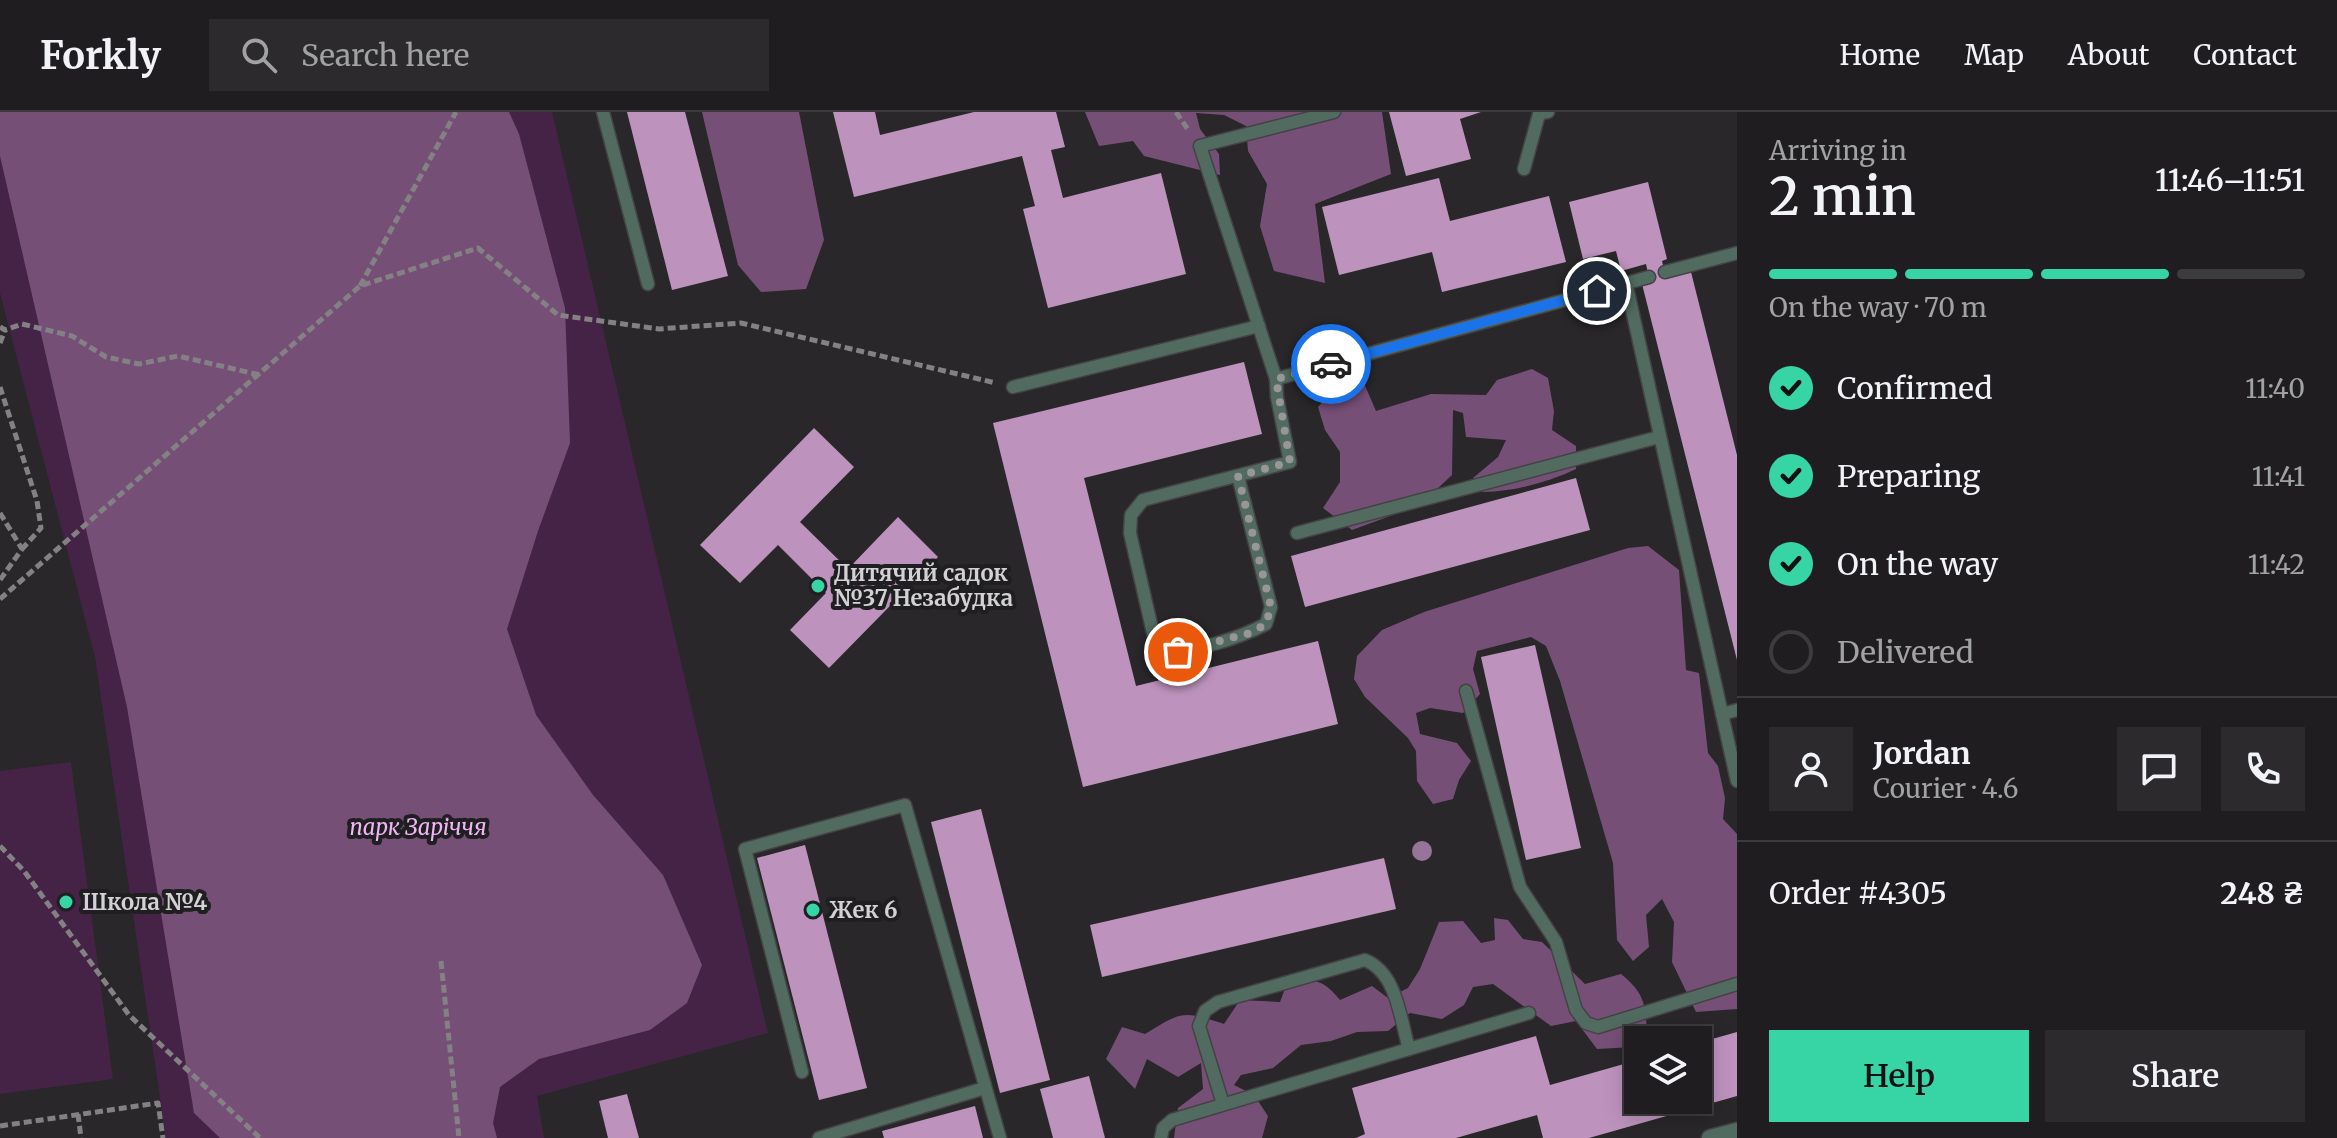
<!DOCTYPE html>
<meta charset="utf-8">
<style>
:root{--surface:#1f1d1f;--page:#2c2a2c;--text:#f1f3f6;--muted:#a1a2a4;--line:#3c3b3d;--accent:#37d4a6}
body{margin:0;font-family:Merriweather,serif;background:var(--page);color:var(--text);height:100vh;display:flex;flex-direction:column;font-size:30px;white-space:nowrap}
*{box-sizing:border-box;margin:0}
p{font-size:26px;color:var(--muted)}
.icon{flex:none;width:44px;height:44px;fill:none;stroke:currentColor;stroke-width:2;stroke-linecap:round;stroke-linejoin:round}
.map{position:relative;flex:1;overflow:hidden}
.sheet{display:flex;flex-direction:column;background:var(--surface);width:600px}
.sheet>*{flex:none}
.tools{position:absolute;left:1624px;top:914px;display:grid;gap:16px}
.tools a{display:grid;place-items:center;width:88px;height:88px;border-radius:0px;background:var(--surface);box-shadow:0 4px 20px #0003,0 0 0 2px var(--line);font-size:40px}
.pin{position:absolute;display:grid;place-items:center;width:68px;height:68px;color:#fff;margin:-34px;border:4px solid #fff;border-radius:50%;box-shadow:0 2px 8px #0007}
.courier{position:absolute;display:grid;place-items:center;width:80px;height:80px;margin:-40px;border:6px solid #1a73e8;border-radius:50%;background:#fff;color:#222;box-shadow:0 2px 10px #0007}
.headline em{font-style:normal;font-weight:600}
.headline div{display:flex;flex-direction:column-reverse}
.headline{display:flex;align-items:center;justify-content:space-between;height:136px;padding:0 32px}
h1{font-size:52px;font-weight:600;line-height:60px}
.bar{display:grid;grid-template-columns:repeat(4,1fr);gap:12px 8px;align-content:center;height:96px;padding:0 32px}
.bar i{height:10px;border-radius:6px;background:var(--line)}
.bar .on{background:var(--accent)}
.bar p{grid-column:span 4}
.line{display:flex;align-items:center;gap:20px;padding:0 32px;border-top:2px solid var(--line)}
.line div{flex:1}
.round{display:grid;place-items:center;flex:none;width:84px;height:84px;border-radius:0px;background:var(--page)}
ol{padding:0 32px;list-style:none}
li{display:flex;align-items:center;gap:24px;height:88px}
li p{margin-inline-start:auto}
li .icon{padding:8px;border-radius:50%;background:var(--accent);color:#111;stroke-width:4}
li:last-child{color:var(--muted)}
li i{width:44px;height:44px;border:4px solid var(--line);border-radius:50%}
.cta{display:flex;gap:16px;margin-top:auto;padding:16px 32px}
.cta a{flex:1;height:92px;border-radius:0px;background:var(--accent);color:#111;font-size:32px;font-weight:600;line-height:92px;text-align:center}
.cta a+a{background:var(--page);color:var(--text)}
header{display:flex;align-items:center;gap:48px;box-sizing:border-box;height:112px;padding:0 40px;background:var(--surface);border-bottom:2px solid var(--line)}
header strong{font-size:38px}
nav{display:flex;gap:44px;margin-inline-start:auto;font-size:28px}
.search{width:560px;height:72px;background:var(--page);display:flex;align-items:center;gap:20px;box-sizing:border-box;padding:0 28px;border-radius:0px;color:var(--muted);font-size:30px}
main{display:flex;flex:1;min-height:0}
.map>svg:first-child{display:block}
</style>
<header>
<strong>Forkly</strong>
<div class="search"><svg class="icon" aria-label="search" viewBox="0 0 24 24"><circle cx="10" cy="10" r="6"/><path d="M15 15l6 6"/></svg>Search here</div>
<nav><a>Home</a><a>Map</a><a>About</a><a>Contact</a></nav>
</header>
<main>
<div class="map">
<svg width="1737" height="1026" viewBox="0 0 1737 1026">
<rect width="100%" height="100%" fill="#292729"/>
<!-- green -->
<g fill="#452347">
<path d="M 0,0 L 552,0 L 768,921 L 537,984 L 544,1026 L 166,1026 L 95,545 L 0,181 Z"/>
<path d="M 71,650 L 113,967 L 0,982 L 0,659 Z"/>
</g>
<!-- forest -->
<g fill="#764f77">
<path d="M 0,0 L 509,0 L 519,22 L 565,196 L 570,331 L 538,419 L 507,517 L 536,603 L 593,683 L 663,763 L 702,853 L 687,891 L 650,918 L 539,947 L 500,975 L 493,1011 L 497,1026 L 220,1026 L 194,1001 L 127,595 L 0,44 Z"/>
<path d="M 702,0 L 799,0 L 824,128 L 806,177 L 761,180 L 738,153 Z"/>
<path d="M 1085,0 L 1382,0 L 1391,62 L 1315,92 L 1325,171 L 1274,159 L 1260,114 L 1267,72 L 1248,39 L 1246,14 L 1224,3 L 1196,1 L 1200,17 L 1219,42 L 1220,63 L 1144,44 L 1133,29 L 1099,34 Z"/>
<path d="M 1532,257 L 1548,266 L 1554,299 L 1552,318 L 1576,334 L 1576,357 C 1546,371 1516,379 1483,380 L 1473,366 L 1498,345 L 1506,328 L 1466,325 L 1463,301 L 1453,298 L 1452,363 L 1420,393 L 1352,418 L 1323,396 L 1340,370 L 1340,340 L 1325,318 L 1318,295 L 1342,269 L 1363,269 L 1376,299 L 1431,282 L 1486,283 L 1497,268 Z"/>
<path d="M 1648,434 L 1679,458 L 1686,558 L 1699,561 L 1708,641 L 1718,654 L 1725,686 L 1723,707 L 1737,722 L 1737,897 L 1696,900 L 1672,850 L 1674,810 L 1662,787 L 1646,803 L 1649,835 L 1633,849 L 1617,828 L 1613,751 L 1560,569 L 1546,534 L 1531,525 L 1477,539 L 1473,557 L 1480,582 L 1463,601 L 1430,596 L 1416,601 L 1420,622 L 1457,631 L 1471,649 L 1459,668 L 1453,687 L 1433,692 L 1417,669 L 1416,639 L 1408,626 L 1365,585 L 1354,567 L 1357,544 L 1382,518 L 1424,500 L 1628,436 Z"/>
<path d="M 1494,806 L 1508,808 L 1523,827 L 1542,830 L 1585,872 L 1621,862 C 1644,881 1645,890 1647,920 L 1634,935 L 1597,937 L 1576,909 L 1551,914 L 1493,872 L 1473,875 L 1464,893 L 1442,907 L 1410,901 L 1388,919 L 1357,920 L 1331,929 L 1301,933 L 1273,956 L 1241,963 L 1234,973 L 1254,983 L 1268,1004 L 1262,1026 L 1174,1026 L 1178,996 L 1203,977 L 1201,951 L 1178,965 L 1147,947 L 1135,977 L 1106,947 L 1122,915 L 1145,922 C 1181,900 1182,898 1224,912 L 1240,888 L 1280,890 L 1286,874 C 1313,866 1322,866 1340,888 L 1372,874 L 1388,886 L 1408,876 L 1420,857 L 1439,810 L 1463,809 L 1481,831 L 1495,828 Z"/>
</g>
<!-- building -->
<g fill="#bd93be">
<path d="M 627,0 L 685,0 L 728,164 L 672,178 Z"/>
<path d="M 833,0 L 875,0 L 880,23 L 974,0 L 1056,0 L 1065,35 L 1051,38 L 1063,86 L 1161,61 L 1186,162 L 1048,196 L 1023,97 L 1035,94 L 1022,44 L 854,85 Z"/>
<path d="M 1389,0 L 1481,0 L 1460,7 L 1471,47 L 1406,64 Z"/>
<path d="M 1439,66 L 1450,109 L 1549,84 L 1566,150 L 1442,180 L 1432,140 L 1339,163 L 1322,95 Z"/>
<path d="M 1648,70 L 1667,147 L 1662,149 L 1666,166 L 1691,160 L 1737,343 L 1737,548 L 1642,172 L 1650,170 L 1646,152 L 1621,159 L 1616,139 L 1583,147 L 1569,90 Z"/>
<path d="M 1244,250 L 1262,322 L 1084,366 L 1136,574 L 1318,529 L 1338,612 L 1083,675 L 993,311 Z"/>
<path d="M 814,316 L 854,355 L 800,410 L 848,457 L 898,405 L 938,445 L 829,556 L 790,518 L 826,481 L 778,433 L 740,471 L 700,433 Z"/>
<path d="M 1576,366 L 1590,418 L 1305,495 L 1291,444 Z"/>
<path d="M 1535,533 L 1581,736 L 1526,748 L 1481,545 Z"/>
<path d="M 981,697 L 1050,968 L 1000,981 L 931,710 Z"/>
<path d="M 805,733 L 867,976 L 819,988 L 757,746 Z"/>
<path d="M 1384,746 L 1396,797 L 1102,865 L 1090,813 Z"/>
<path d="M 1737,920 L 1737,984 L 1589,1026 L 1543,1026 L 1537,1003 L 1456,1026 L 1356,1026 L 1365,1022 L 1352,976 L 1536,924 L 1550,973 L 1638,948 L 1638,988 L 1698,988 L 1698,931 Z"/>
<path d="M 1089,964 L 1105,1026 L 1053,1026 L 1040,977 Z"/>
<path d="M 627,982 L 639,1026 L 608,1026 L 599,989 Z"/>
<path d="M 975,994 L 983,1026 L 884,1026 L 882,1019 Z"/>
</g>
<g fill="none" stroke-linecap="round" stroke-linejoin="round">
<defs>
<g id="lane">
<path d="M 603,0 L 648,172"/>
<path d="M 1524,57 L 1539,2 L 1548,0"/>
<path d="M 1665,160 L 1737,141"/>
<path d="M 1626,171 L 1722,602 L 1737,598"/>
<path d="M 1276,267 L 1200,34 L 1334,0"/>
<path d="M 1013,275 L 1259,214"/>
<path d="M 1238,364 L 1271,495 L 1266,512 C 1241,525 1190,543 1164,537 L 1153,521 L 1130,421 L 1131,403 L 1143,388 L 1290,350 L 1277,285 L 1276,267 L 1649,165"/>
<path d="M 1297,421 L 1659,325"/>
<path d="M 1466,579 L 1520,775 L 1556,830 L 1576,898 L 1586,911 L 1598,915 L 1737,872"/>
<path d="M 1722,602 L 1737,669"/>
<path d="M 802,960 L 745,737 L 905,693 L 1000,1026"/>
<path d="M 1223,992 L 1199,914 L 1205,899 L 1218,890 L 1365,848 C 1397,861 1400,906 1409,937"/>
<path d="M 819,1026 L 985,976"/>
<path d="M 1161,1026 L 1163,1016 L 1172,1008 L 1529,901"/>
</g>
<path id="street" d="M 1710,1026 L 1737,1019"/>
</defs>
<!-- lane casing -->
<use href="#lane" stroke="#444244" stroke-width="15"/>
<!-- street casing -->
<use href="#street" stroke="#444244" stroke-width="19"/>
<!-- path -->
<g stroke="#838183" stroke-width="5" stroke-dasharray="8 4" stroke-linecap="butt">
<path d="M 1176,0 L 1189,19"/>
<path d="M 360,174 L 456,0"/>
<path d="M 0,215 L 5,218 L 22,212 L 72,224 L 106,245 L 139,252 L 178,244 L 260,263"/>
<path d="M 0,231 L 5,218"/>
<path d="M 0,275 L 37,389 L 41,416 L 22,437"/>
<path d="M 0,401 L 22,437 L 0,468"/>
<path d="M 0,487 L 360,174 L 478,136 L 558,203 L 659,217 L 741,211 L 996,271"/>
<path d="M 0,734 L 24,759 L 129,903 L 260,1026"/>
<path d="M 441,849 L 459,1026"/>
<path d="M 78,1002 L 81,1026"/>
<path d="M 0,1014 L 158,991 L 163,1026"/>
</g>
<!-- lane -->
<use href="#lane" stroke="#516b60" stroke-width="12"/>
<!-- street -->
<use href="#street" stroke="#516b60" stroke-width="16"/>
</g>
<!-- trees -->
<circle fill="#977599" cx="1422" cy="739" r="10"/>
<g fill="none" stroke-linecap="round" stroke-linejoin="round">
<!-- done -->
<path stroke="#989698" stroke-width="8" stroke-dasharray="0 14.4" d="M 1178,540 L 1250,521 L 1266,512 L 1271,495 L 1238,364 L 1290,350 L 1276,267 L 1331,252"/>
<!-- route -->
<path stroke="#1a73e8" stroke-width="10" d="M 1331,252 L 1597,179"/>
</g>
<!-- markers -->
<g fill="#37d4a6" stroke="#1f1e20" stroke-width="3">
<circle cx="818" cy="474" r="8"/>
<circle cx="66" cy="790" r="8"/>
<circle cx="813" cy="798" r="8"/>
</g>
<g text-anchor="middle" stroke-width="8" stroke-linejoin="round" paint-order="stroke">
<!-- poi labels -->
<g font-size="22" font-weight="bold" fill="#d3d1d3" stroke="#1f1e20" text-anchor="start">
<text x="834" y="469">Дитячий садок<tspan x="834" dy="25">№37 Незабудка</tspan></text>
<text x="82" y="798">Школа №4</text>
<text x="829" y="806">Жек 6</text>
</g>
<!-- park labels -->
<g font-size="22" font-style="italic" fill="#f1b4f4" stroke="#1f1e20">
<text x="418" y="723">парк Заріччя</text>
</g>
</g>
</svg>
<div class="tools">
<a><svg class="icon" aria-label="layers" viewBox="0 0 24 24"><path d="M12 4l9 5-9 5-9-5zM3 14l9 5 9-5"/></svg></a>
</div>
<div class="pin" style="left:1178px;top:540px;background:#ea580c"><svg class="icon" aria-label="bag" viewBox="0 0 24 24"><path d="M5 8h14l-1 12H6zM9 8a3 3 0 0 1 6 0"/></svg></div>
<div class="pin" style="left:1597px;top:179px;background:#1f2937"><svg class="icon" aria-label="home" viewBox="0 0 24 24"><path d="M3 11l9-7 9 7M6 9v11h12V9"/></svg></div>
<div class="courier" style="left:1331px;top:252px"><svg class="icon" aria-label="car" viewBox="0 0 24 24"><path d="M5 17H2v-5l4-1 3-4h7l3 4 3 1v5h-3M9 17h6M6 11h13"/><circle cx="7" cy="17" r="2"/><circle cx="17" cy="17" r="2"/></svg></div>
</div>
<section class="sheet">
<div class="headline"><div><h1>2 min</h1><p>Arriving in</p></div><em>11:46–11:51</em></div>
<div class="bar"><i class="on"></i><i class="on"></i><i class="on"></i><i></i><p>On the way · 70 m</p></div>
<ol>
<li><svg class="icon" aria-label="check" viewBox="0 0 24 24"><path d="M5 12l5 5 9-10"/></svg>Confirmed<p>11:40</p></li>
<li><svg class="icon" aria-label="check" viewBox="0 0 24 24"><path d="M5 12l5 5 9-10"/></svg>Preparing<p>11:41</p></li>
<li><svg class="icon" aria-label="check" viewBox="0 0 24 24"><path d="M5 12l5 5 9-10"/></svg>On the way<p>11:42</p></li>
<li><i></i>Delivered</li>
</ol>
<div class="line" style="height:144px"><a class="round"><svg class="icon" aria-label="person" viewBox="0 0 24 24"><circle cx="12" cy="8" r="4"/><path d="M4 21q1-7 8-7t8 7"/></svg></a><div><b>Jordan</b><p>Courier · 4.6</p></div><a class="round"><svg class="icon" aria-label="chat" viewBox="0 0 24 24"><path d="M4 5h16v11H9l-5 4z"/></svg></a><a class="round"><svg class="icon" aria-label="phone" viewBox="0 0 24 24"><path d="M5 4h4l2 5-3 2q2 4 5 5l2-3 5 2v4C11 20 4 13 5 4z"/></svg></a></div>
<div class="line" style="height:104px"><div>Order #4305</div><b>248 ₴</b></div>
<div class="cta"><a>Help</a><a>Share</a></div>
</section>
</main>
